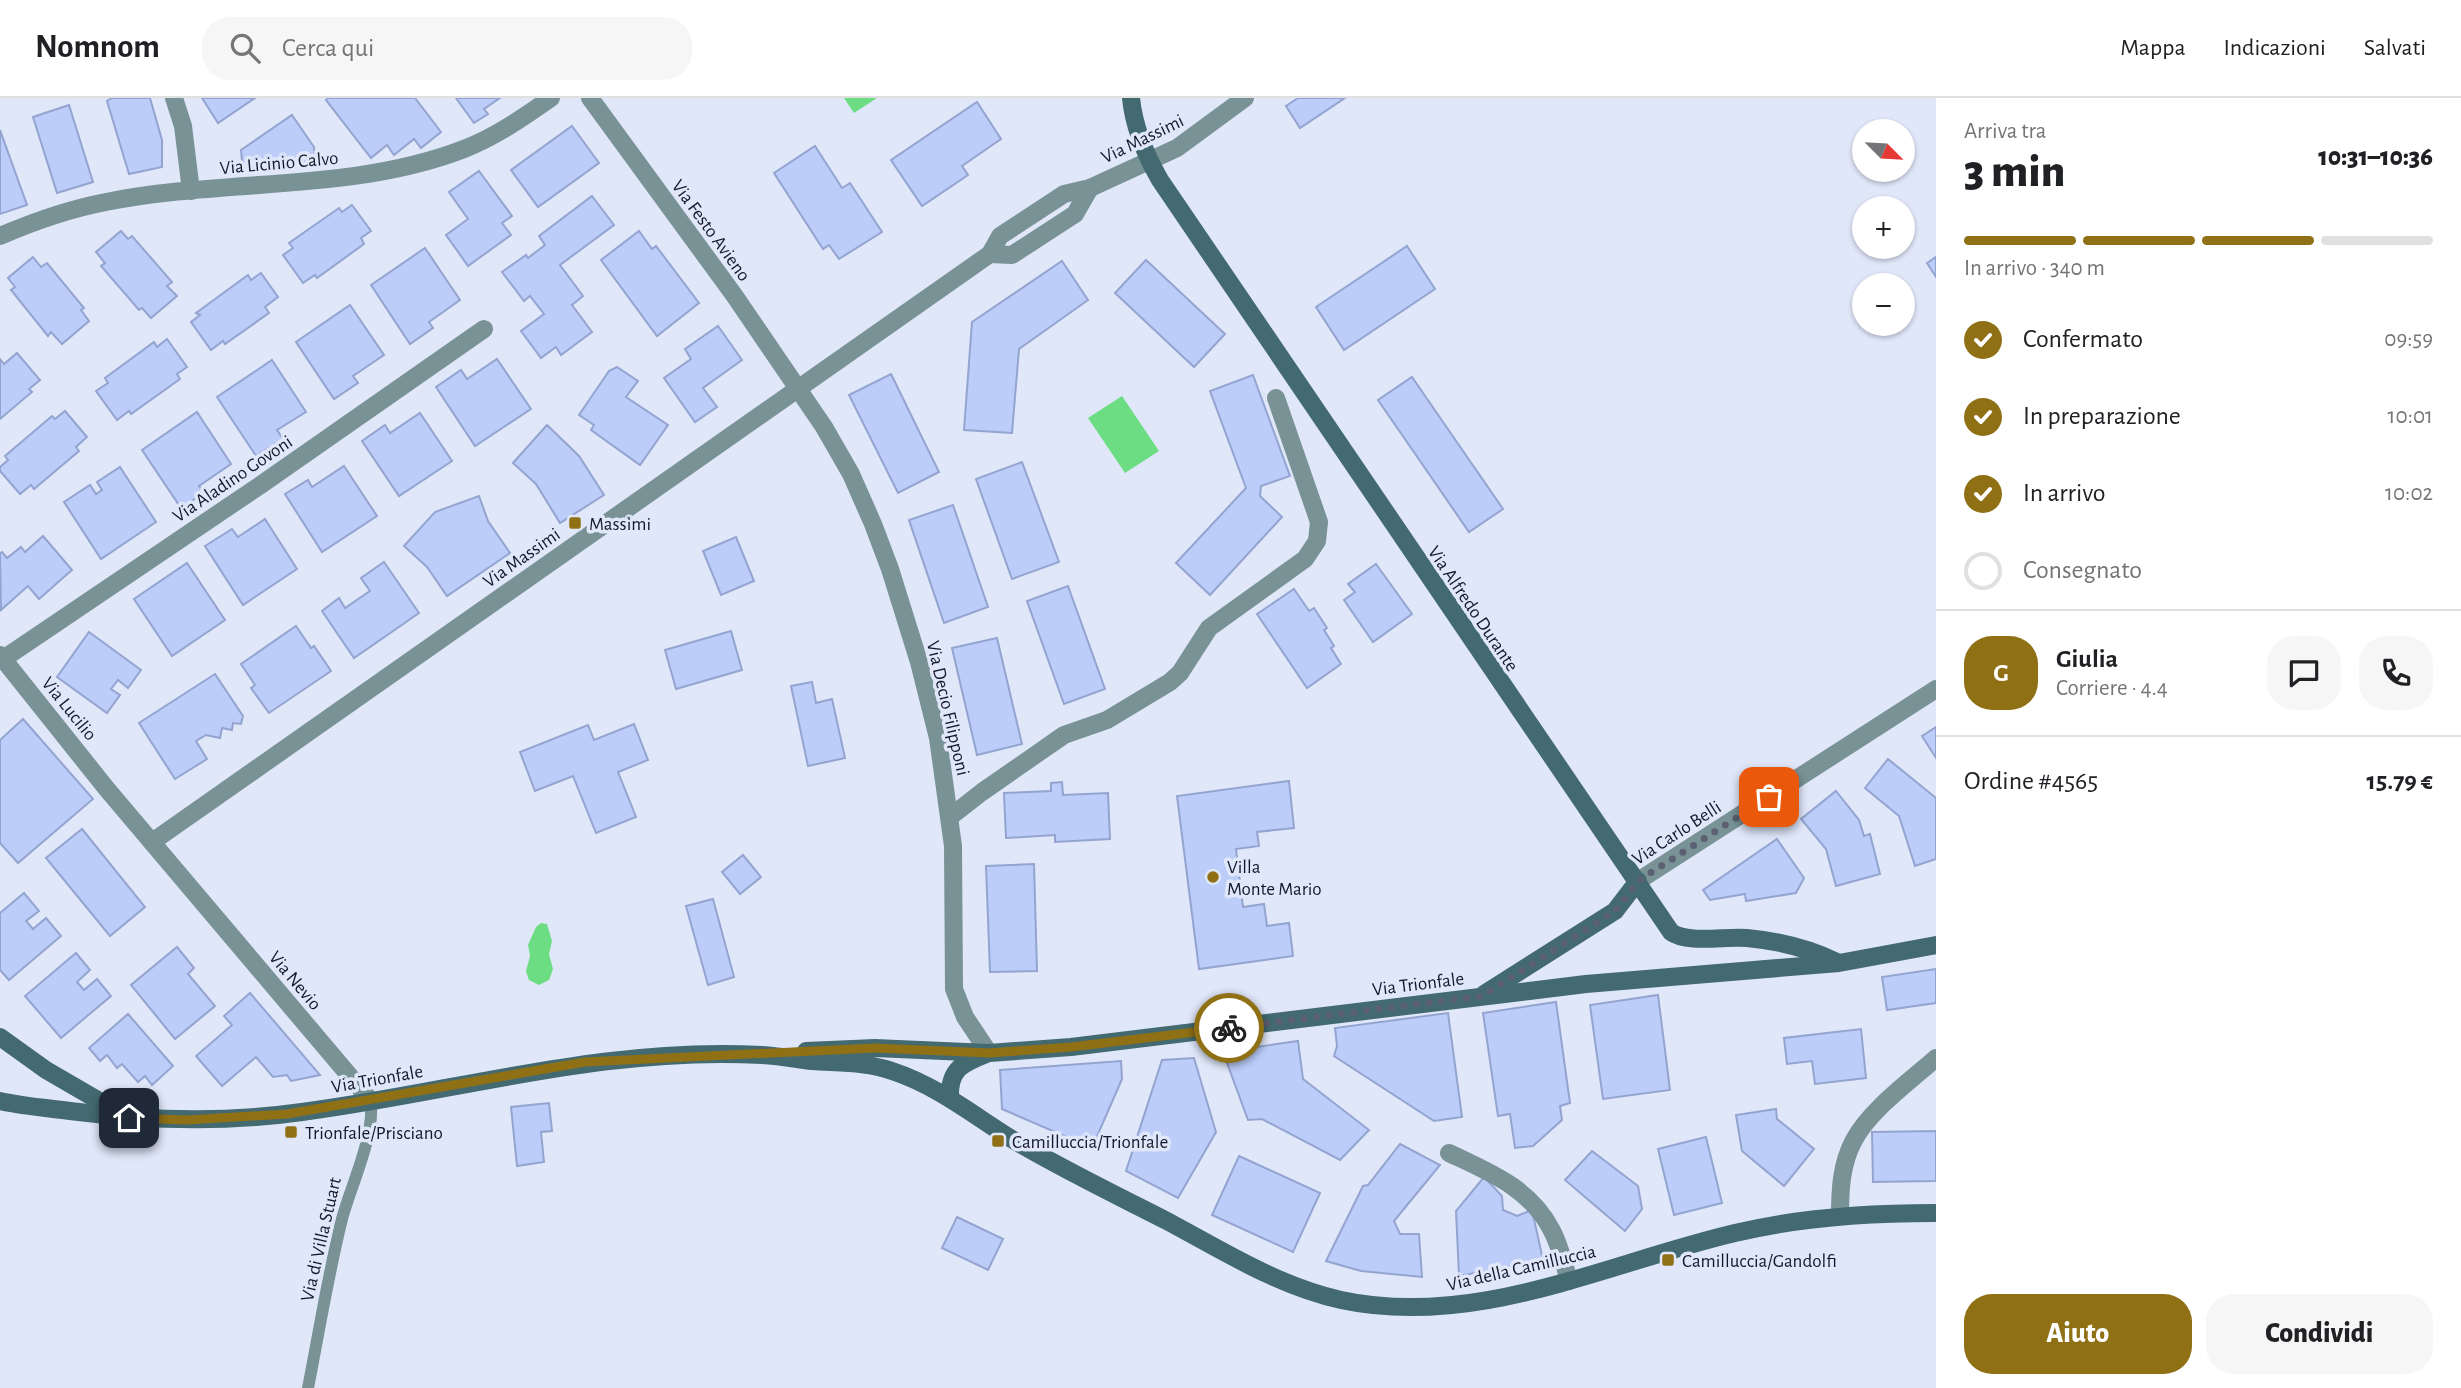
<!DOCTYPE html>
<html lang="it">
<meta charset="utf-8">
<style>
:root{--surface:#fff;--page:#f6f6f6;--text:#202124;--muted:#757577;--line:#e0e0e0;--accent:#8f7015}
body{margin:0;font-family:"Alegreya Sans",sans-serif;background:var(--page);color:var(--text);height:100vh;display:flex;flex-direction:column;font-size:26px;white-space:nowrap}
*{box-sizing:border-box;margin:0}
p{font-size:23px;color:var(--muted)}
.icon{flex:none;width:38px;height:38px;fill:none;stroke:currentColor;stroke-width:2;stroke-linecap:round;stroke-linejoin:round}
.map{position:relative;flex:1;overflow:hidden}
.details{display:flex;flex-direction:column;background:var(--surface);width:525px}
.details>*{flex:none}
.needle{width:46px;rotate:114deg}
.fabs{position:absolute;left:1852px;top:21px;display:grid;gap:14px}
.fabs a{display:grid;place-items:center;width:63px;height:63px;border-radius:50%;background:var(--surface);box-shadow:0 2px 5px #0004;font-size:35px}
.pin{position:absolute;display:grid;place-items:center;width:60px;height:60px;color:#fff;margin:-30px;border-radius:14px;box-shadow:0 4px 10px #0006}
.courier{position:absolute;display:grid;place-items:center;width:70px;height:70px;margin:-35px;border:5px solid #8f7015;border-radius:50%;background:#fff;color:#222;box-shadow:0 2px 9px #0007}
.head em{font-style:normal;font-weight:800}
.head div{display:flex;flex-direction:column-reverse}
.head{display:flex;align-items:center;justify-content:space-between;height:119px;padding:0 28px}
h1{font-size:46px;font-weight:800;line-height:52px}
.bar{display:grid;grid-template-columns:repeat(4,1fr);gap:10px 7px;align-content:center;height:84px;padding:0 28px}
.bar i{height:9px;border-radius:5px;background:var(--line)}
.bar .active{background:var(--accent)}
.bar p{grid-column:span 4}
.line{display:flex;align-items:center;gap:18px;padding:0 28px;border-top:2px solid var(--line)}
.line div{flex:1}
.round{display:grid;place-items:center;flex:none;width:74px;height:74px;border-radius:28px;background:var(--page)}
ol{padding:0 28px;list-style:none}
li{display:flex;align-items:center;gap:21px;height:77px}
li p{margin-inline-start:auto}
li .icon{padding:7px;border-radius:50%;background:var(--accent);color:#fff;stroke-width:4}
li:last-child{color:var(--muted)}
li i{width:38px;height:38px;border:4px solid var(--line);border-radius:50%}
.primary-button{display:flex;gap:14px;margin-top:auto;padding:14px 28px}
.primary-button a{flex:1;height:80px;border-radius:28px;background:var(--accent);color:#fff;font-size:28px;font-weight:800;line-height:80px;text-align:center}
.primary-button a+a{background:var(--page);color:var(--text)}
header{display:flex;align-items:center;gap:42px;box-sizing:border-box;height:98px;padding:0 35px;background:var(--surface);border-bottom:2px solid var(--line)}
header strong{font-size:33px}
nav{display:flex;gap:38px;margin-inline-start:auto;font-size:24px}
.search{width:490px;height:63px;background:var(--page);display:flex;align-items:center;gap:18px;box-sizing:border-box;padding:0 24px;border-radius:28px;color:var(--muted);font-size:26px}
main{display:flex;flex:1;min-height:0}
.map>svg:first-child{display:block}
</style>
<header>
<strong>Nomnom</strong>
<div class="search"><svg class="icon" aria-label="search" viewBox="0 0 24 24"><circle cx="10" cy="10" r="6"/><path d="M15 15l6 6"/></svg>Cerca qui</div>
<nav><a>Mappa</a><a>Indicazioni</a><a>Salvati</a></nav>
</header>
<main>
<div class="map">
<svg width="1936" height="1290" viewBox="0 0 1936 1290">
<rect width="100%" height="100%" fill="#e0e7f9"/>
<!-- water -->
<g fill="#6ddd84">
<path d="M 844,0 L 877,0 L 854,15 Z"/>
<path d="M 1122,298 L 1159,353 L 1125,375 L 1088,320 Z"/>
<path d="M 541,825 L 547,826 L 552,843 L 549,856 L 553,871 L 549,882 L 539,887 L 529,882 L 526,873 L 530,858 L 528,847 L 536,829 Z"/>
</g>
<!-- building -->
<g fill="#bccdfa" stroke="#94a4d0" stroke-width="2">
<path d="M 112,0 L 150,0 L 162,42 L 162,69 L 129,76 L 107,3 Z"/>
<path d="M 202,0 L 255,0 L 218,25 Z"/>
<path d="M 328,0 L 415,0 L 441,34 L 421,50 L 414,41 L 394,57 L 387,47 L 371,60 L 326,2 Z"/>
<path d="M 456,0 L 500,0 L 484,11 L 488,16 L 474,25 Z"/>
<path d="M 1298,0 L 1345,0 L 1300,30 L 1286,8 Z"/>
<path d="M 977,4 L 1001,41 L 962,68 L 968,77 L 922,108 L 891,62 Z"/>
<path d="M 69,7 L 93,84 L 57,95 L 33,19 Z"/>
<path d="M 292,17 L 314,49 L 316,66 L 243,74 L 241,52 Z"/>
<path d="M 572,28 L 599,65 L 538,109 L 511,72 Z"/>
<path d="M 0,32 L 27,107 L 0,116 Z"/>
<path d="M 815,48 L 842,90 L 850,85 L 882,134 L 839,161 L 829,147 L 823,151 L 774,75 Z"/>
<path d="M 479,73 L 512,118 L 502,125 L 511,137 L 468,168 L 446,137 L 468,121 L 449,94 Z"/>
<path d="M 592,98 L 614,127 L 560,167 L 583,198 L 572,207 L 592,234 L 561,257 L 556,249 L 541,260 L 521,233 L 544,216 L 530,198 L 524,203 L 502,174 L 526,157 L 528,160 L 545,147 L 539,138 Z"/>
<path d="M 352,107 L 371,133 L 361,140 L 364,146 L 317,180 L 315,177 L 303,185 L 283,157 L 293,150 L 289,145 L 339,110 L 342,114 Z"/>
<path d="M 121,133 L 128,141 L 132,138 L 172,184 L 167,188 L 177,198 L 151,220 L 142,210 L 139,212 L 101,168 L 105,165 L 96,154 Z"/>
<path d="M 639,133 L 652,151 L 656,148 L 699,205 L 657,238 L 601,162 Z"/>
<path d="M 1407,148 L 1435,191 L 1344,252 L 1316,209 Z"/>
<path d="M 425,150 L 460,202 L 429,224 L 433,230 L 410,246 L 371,187 Z"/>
<path d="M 33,159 L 41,169 L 47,165 L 84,210 L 81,212 L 89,223 L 62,246 L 51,234 L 48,238 L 11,192 L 15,189 L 8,180 Z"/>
<path d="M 1936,159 L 1936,179 L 1927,165 Z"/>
<path d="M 1146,162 L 1225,236 L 1194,269 L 1115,195 Z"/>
<path d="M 1062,163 L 1088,202 L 1019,251 L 1012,335 L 964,332 L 972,224 Z"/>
<path d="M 261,175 L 278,199 L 265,209 L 269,215 L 225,246 L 223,243 L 211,252 L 191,224 L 200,217 L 196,215 L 248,177 L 251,182 Z"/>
<path d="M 350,207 L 384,257 L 353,278 L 358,285 L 334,301 L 296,244 Z"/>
<path d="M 718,228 L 742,262 L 703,290 L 717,309 L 695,324 L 664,280 L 691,261 L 685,251 Z"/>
<path d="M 167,241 L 187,269 L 177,276 L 180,281 L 131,316 L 129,313 L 117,322 L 96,293 L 108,285 L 105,280 L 154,244 L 157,249 Z"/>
<path d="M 17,255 L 40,282 L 29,291 L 32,294 L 0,321 L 0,261 L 4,266 Z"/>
<path d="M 497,261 L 531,311 L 475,348 L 436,289 L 461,272 L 467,281 Z"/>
<path d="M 272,262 L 306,314 L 277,332 L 283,341 L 256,358 L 217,299 Z"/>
<path d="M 617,269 L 638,283 L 626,299 L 668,327 L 640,367 L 591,332 L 594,327 L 579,317 L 609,273 Z"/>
<path d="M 891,276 L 939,374 L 898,395 L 849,297 Z"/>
<path d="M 1253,277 L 1290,378 L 1261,388 L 1260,398 L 1282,419 L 1210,497 L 1176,465 L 1246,390 L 1210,293 Z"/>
<path d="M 1412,279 L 1503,411 L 1469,434 L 1378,302 Z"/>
<path d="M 65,313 L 87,339 L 76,349 L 79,353 L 34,391 L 31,387 L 20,396 L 0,373 L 0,369 L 8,362 L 5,358 L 52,318 L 55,321 Z"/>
<path d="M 197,314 L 231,366 L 199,388 L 204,395 L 181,410 L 142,352 Z"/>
<path d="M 420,315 L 452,363 L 399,398 L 362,343 L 385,327 L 390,335 Z"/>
<path d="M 547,327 L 579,358 L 604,397 L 560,425 L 536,386 L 513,365 Z"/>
<path d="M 1022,364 L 1059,464 L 1012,481 L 976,381 Z"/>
<path d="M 344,368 L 377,418 L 322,454 L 285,396 L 308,382 L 312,389 Z"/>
<path d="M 120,369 L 156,424 L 101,461 L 64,404 L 90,387 L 96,396 L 102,392 L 97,384 Z"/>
<path d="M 479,398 L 488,423 L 510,455 L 447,498 L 427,469 L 404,448 L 435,414 Z"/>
<path d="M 953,407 L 988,509 L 944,525 L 909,422 Z"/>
<path d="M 265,421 L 297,471 L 243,507 L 205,448 L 232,431 L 238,439 Z"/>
<path d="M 43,438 L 72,472 L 39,501 L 28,488 L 1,512 L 0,455 L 2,454 L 7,460 L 21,449 L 25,454 Z"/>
<path d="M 736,439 L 754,483 L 721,497 L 703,453 Z"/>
<path d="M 384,464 L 419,515 L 354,560 L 322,513 L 339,500 L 345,510 L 370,493 L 361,480 Z"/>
<path d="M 187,465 L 225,522 L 172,558 L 134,501 Z"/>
<path d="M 1376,466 L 1412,516 L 1373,544 L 1344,502 L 1355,494 L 1348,486 Z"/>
<path d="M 1068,488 L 1105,591 L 1064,606 L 1027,503 Z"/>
<path d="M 1294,491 L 1309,513 L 1314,510 L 1327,530 L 1324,532 L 1334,548 L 1331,550 L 1341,566 L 1307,590 L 1257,516 Z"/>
<path d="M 296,528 L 311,550 L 314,548 L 331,573 L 269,615 L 251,590 L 255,587 L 241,566 Z"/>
<path d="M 731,533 L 742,572 L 676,591 L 665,552 Z"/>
<path d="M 89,534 L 141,572 L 128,590 L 118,582 L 111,591 L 120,597 L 107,615 L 57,579 Z"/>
<path d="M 997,540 L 1022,646 L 977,657 L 952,550 Z"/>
<path d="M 215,576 L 243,618 L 241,626 L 233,625 L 232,632 L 222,630 L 220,640 L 206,637 L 196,643 L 207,661 L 175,681 L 139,625 Z"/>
<path d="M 812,584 L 816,605 L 832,601 L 845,660 L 808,668 L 791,588 Z"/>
<path d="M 23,621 L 93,701 L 18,765 L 0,745 L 0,642 Z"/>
<path d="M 634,626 L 648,662 L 618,674 L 636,719 L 596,735 L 573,678 L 535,693 L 520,654 L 588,627 L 594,642 Z"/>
<path d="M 1936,629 L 1936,660 L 1922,638 Z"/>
<path d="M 1888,661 L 1936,700 L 1936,761 L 1915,768 L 1899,718 L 1865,690 Z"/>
<path d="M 1289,683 L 1294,730 L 1257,734 L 1259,748 L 1236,751 L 1243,809 L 1264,806 L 1267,828 L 1289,825 L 1293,858 L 1199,871 L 1177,698 Z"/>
<path d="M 1062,684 L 1063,697 L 1108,695 L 1110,741 L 1055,744 L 1055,737 L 1006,740 L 1004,695 L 1051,693 L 1051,685 Z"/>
<path d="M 1836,693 L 1859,722 L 1864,738 L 1870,736 L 1880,776 L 1836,788 L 1826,751 L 1801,721 Z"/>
<path d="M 82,731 L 145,809 L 110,838 L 46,760 Z"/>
<path d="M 1777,741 L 1804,780 L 1796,795 L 1746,803 L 1745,796 L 1710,802 L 1703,792 Z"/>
<path d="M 743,757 L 761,779 L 740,796 L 722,774 Z"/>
<path d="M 1034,766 L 1037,873 L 990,874 L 986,768 Z"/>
<path d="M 24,795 L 39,813 L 26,823 L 33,831 L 46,820 L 61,838 L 9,882 L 0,872 L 0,815 Z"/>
<path d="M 713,801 L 734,879 L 708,887 L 686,808 Z"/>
<path d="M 177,849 L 194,870 L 188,876 L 215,908 L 175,941 L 131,887 Z"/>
<path d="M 76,855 L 90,872 L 77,884 L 84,892 L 97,881 L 111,898 L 61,940 L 25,898 Z"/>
<path d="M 1936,871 L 1936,905 L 1887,912 L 1882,879 Z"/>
<path d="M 250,895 L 320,977 L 291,983 L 287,977 L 273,979 L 256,959 L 222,988 L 196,958 L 232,927 L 224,918 Z"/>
<path d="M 1658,897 L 1670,992 L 1603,1001 L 1590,907 Z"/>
<path d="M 1556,904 L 1570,1005 L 1560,1008 L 1562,1022 L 1533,1048 L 1515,1050 L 1510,1016 L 1498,1018 L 1483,915 Z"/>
<path d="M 1448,915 L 1462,1019 L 1434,1023 L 1334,958 L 1337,948 L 1335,930 Z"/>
<path d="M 128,916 L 173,968 L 152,987 L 145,978 L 138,984 L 122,966 L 117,970 L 107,957 L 100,963 L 89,950 Z"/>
<path d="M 1861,931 L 1866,980 L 1815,986 L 1812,963 L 1787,966 L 1784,940 Z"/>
<path d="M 1298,943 L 1303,981 L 1369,1032 L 1340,1062 L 1262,1021 L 1248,1022 L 1223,954 Z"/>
<path d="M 1194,960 L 1216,1034 L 1178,1100 L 1126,1073 L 1162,962 Z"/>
<path d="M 1121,963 L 1122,981 L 1092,1050 L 1002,1011 L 1000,972 Z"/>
<path d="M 549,1005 L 552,1033 L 541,1034 L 544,1064 L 517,1068 L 511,1009 Z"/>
<path d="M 1776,1011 L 1777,1021 L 1814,1051 L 1784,1088 L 1742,1053 L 1736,1017 Z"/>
<path d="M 1936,1033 L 1936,1083 L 1873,1084 L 1872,1034 Z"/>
<path d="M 1706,1039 L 1722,1105 L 1674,1117 L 1658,1051 Z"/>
<path d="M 1400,1046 L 1440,1067 L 1394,1123 L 1400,1136 L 1419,1136 L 1422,1179 L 1361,1173 L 1326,1163 L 1363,1088 L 1368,1087 Z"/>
<path d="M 1592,1053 L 1638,1088 L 1642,1111 L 1625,1133 L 1565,1082 Z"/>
<path d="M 1239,1058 L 1320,1095 L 1293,1154 L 1212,1117 Z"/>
<path d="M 1484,1079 L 1502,1098 L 1503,1112 L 1517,1118 L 1532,1112 L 1543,1162 L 1459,1178 L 1456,1113 Z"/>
<path d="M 957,1119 L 1003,1141 L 988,1172 L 942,1150 Z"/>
</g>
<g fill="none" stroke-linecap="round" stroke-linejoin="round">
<!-- lane -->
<path stroke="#799296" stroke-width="12" d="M 308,1290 C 319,1234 328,1177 342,1121 C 350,1090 377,1033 370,1002"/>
<!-- street -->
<g stroke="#799296" stroke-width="18">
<path d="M 174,0 L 183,28 L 191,93"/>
<path d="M 590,0 L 734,197 L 824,329 L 851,376 L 873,426 L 890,471 L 919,564 L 938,640 L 953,748 L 954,891 L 965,919 L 989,955"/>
<path d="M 0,138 C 35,123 69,111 106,104 C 224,80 350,95 464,51 C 495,39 524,19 551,0"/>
<path d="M 990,156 L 1012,157 L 1075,116 L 1090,90"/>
<path d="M 0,557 L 106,690 L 370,1002"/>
<path d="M 3,561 L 262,386 L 484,231"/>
<path d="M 950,719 L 982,694 L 1064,637 L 1107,622 L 1170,584 L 1180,575 L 1209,530 L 1305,461 L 1317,443 L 1319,424 L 1276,300"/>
<path d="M 152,744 L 990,156 L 1000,138 L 1064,96 L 1090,90 L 1177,50 L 1245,0"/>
<path d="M 1638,783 L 1936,591"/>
<path d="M 1449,1055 C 1489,1074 1530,1090 1551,1131 C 1560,1147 1564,1166 1569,1183"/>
<path d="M 1840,1118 C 1840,1092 1841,1066 1854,1042 C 1870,1012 1910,983 1936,960"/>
</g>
<!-- secondary -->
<g stroke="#436a70" stroke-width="18">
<path d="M 1131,0 C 1134,30 1145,56 1160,82 L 1671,834 C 1687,846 1726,838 1747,840 C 1779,843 1808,850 1837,864"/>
<path d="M 1484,896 L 1615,813 L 1638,783"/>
<path d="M 0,939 L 46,972 L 120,1015"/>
<path d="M 806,953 L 875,950 L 989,955 L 1071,949 L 1586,886 L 1839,865 L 1936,847"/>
<path d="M 950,999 C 949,971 963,965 986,956"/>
<path d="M 0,1003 C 23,1008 47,1010 70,1013 C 148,1023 224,1025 302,1014 C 456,994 604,948 762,957 C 779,958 796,961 812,963 C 839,965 867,964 892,973 C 938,988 974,1018 1015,1043 C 1064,1072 1116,1097 1167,1123 C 1223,1153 1278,1188 1341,1202 C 1476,1231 1607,1165 1735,1135 C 1801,1119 1868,1115 1936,1115"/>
</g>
</g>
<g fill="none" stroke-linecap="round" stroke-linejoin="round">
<!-- done -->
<path stroke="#5b6172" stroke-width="7" stroke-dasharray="0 12.6" d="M 1229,930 L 1482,898 L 1615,813 L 1638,783 L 1769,699"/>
<!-- route -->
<path stroke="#8f7015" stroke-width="9" d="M 129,1020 L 187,1022 L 287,1016 L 585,964 L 875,950 L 989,955 L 1071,949 L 1229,930"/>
</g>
<!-- markers -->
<g fill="#8f7015" stroke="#e0e7f9" stroke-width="2.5">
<rect x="568" y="418" width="14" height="14" rx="3.5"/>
<circle cx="1213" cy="779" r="7"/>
<rect x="284" y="1027" width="14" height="14" rx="3.5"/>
<rect x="991" y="1036" width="14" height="14" rx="3.5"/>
<rect x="1661" y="1155" width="14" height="14" rx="3.5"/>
</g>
<g text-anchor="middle" stroke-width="7" stroke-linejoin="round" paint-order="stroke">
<!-- street labels -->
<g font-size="19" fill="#141929" stroke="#e0e7f9">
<text transform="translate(1142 40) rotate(-26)" y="7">Via Massimi</text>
<text transform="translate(279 64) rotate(-5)" y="7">Via Licinio Calvo</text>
<text transform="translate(712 132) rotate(54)" y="7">Via Festo Avieno</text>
<text transform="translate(232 380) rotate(-34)" y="7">Via Aladino Govoni</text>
<text transform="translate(521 459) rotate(-35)" y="7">Via Massimi</text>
<text transform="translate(1474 510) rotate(56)" y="7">Via Alfredo Durante</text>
<text transform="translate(70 610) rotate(51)" y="7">Via Lucilio</text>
<text transform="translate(949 610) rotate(77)" y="7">Via Decio Filipponi</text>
<text transform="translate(1676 734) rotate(-33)" y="7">Via Carlo Belli</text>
<text transform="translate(296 882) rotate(50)" y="7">Via Nevio</text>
<text transform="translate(1418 885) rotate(-7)" y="7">Via Trionfale</text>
<text transform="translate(377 980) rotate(-10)" y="7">Via Trionfale</text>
<text transform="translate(320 1141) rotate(-77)" y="7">Via di Villa Stuart</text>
<text transform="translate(1521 1169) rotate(-13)" y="7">Via della Camilluccia</text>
</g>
<!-- poi labels -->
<g font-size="19" fill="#141929" stroke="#e0e7f9" text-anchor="start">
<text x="589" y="432">Massimi</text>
<text x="1227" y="775">Villa<tspan x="1227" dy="22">Monte Mario</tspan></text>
<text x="305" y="1041">Trionfale/Prisciano</text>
<text x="1012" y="1050">Camilluccia/Trionfale</text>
<text x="1682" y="1169">Camilluccia/Gandolfi</text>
</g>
</g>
</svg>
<div class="fabs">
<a><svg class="needle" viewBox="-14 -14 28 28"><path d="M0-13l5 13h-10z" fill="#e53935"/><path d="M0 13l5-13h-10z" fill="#757577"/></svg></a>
<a>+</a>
<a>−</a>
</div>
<div class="pin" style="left:1769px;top:699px;background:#ea580c"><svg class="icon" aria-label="bag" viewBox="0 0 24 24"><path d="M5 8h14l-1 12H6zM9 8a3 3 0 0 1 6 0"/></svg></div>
<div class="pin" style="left:129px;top:1020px;background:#1f2937"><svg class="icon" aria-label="home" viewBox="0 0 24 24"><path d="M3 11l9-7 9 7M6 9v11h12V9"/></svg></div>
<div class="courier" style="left:1229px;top:930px"><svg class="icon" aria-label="bike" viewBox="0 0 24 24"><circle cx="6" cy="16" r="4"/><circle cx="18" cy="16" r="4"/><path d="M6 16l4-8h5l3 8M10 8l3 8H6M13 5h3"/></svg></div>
</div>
<section class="details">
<div class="head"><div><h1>3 min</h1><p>Arriva tra</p></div><em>10:31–10:36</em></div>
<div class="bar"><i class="active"></i><i class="active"></i><i class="active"></i><i></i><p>In arrivo · 340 m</p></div>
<ol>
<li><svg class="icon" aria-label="check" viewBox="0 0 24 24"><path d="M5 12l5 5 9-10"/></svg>Confermato<p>09:59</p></li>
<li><svg class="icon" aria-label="check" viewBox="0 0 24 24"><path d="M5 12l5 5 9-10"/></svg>In preparazione<p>10:01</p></li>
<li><svg class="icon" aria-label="check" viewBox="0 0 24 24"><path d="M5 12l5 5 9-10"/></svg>In arrivo<p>10:02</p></li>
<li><i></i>Consegnato</li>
</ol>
<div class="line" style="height:126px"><b class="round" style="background:var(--accent);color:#fff">G</b><div><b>Giulia</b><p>Corriere · 4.4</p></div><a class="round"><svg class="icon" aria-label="chat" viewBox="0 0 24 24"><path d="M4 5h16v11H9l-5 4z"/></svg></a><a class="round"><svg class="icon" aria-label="phone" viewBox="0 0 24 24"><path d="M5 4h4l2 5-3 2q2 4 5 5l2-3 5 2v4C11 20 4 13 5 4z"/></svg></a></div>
<div class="line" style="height:91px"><div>Ordine #4565</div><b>15.79 €</b></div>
<div class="primary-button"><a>Aiuto</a><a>Condividi</a></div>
</section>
</main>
